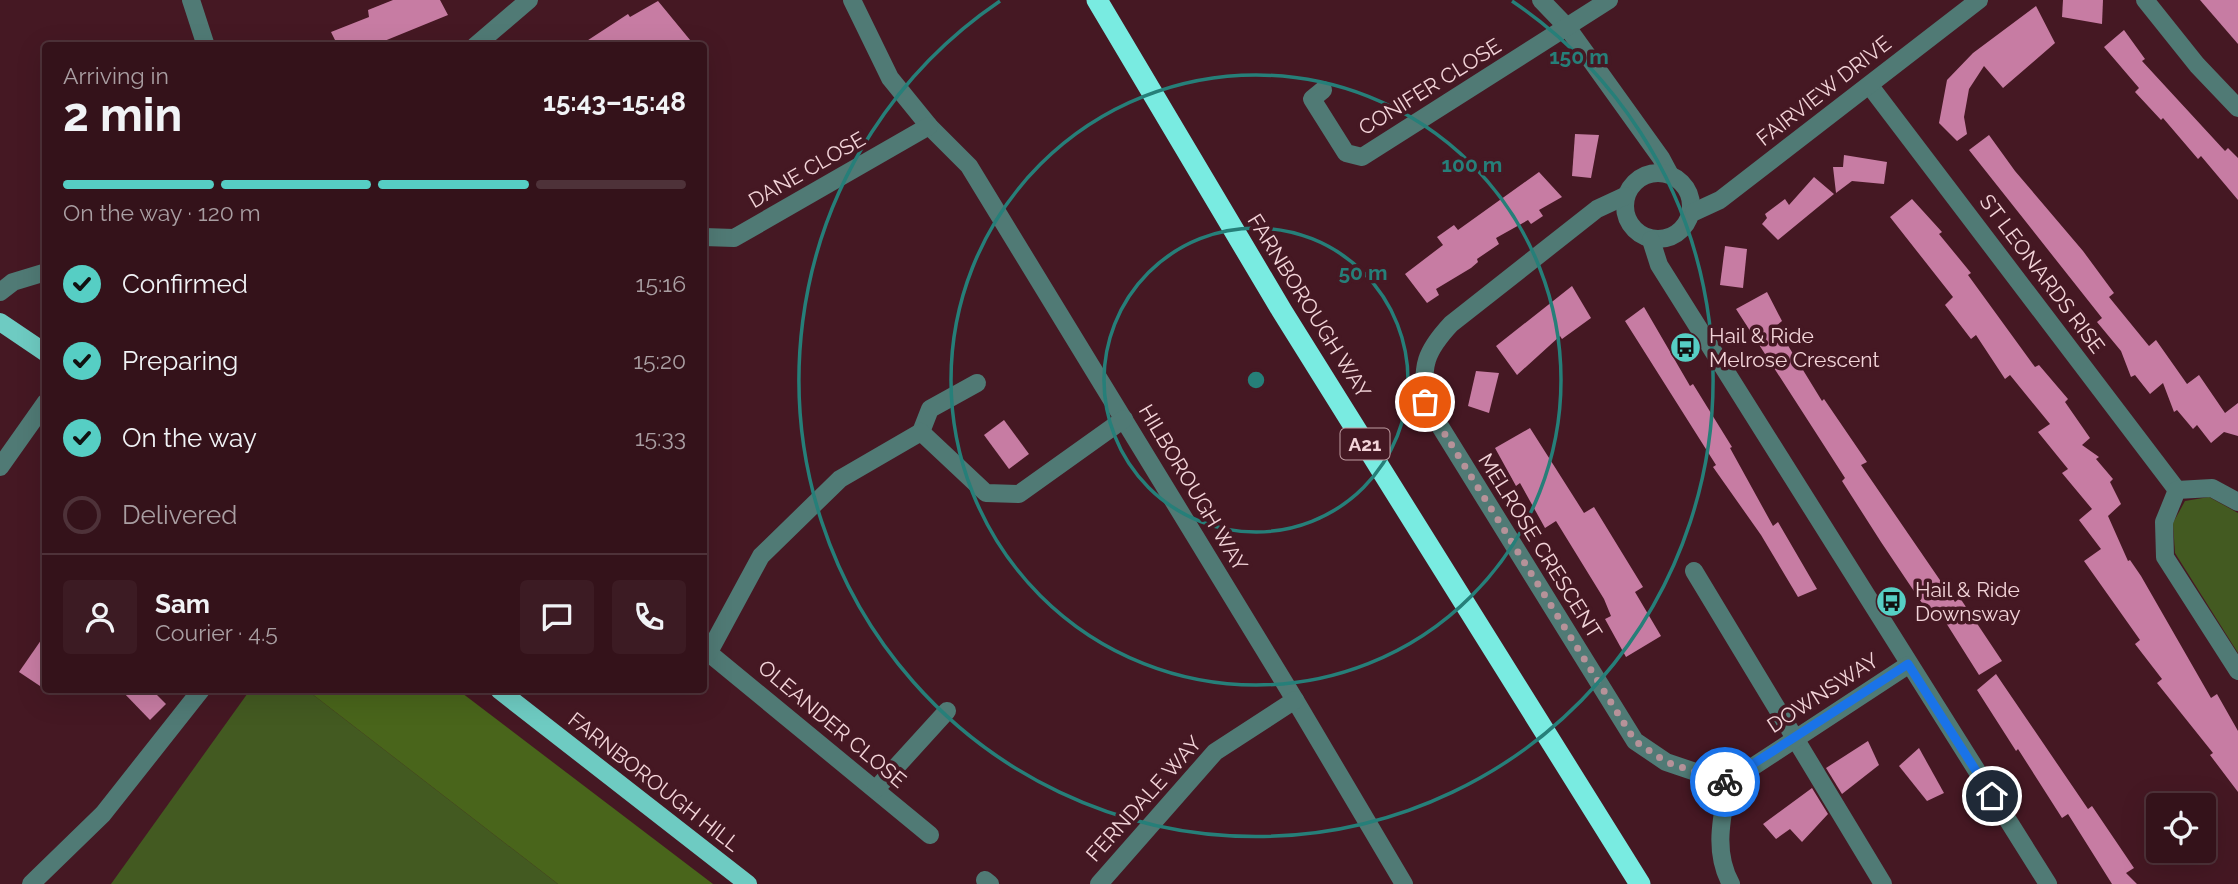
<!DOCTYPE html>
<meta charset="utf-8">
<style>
:root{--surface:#34121a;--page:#3c1b23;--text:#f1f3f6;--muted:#a99ea2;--line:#4e3239;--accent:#56cec4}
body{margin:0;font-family:Raleway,sans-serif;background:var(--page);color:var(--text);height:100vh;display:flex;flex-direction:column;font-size:26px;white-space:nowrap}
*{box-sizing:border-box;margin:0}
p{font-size:23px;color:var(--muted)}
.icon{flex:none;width:38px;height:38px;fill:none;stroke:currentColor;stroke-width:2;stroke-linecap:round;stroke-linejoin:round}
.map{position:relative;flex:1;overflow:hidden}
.side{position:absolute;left:42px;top:42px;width:665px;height:651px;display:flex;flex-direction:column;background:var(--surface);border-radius:7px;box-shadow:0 7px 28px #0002,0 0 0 2px var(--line)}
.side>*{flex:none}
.tools{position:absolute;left:2146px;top:793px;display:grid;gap:14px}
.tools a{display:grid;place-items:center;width:70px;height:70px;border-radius:7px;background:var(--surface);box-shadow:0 7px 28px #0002,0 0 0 2px var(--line);font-size:35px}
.pin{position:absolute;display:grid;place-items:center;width:60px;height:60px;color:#fff;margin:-30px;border:4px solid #fff;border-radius:50%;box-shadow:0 2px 7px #0007}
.courier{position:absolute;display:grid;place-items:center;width:70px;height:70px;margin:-35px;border:5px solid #1a73e8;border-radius:50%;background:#fff;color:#222;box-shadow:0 2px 9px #0007}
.summary em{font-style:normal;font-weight:700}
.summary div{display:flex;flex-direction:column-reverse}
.summary{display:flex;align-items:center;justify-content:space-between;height:119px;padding:0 21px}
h1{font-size:46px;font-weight:700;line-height:52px}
.bar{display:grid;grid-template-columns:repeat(4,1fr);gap:10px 7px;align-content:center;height:84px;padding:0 21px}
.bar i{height:9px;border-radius:5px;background:var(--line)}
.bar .active{background:var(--accent)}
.bar p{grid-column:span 4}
.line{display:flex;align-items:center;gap:18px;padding:0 21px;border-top:2px solid var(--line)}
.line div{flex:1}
.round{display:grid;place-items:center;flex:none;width:74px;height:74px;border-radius:7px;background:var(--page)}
ol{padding:0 21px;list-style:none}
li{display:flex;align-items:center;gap:21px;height:77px}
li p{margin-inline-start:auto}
li .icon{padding:7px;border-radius:50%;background:var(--accent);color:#111;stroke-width:4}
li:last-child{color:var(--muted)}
li i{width:38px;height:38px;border:4px solid var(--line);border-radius:50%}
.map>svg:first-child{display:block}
</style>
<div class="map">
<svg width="2238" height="884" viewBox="0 0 2238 884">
<rect width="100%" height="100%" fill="#451823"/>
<!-- green -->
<g fill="#435a21">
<path d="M 2209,497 L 2238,513 L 2238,653 L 2175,553 L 2173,523 L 2185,501 Z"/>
<path d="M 250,690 L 307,690 L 558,884 L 111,884 Z"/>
</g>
<!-- forest -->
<path fill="#49651b" d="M 307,690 L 458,690 L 713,884 L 558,884 Z"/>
<!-- building -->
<g fill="#c77ca3">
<path d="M 393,0 L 440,0 L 448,15 L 372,46 L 338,46 L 331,32 L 369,17 L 368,10 Z"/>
<path d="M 2063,0 L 2103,0 L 2102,24 L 2062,17 Z"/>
<path d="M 2200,0 L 2238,0 L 2238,44 Z"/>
<path d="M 658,1 L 695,46 L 579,46 L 628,14 L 630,17 Z"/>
<path d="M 2036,6 L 2055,43 L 2003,88 L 1984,66 L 1969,89 L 1964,117 L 1967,134 L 1957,141 L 1939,123 L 1947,80 L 1973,53 Z"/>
<path d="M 2124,30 L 2145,59 L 2142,61 L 2225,151 L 2228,148 L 2238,158 L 2238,200 L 2201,156 L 2198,159 L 2163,118 L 2161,120 L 2135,92 L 2139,88 L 2104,47 Z"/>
<path d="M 1575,134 L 1599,135 L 1591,178 L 1572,176 Z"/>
<path d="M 1989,135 L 2015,171 L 2083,251 L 2114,293 L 2109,297 L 2149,346 L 2156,340 L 2187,384 L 2199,375 L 2225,413 L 2238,403 L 2238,436 L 2224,432 L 2211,443 L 2197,425 L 2193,429 L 2177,410 L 2174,412 L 2163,383 L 2150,394 L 2135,375 L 2131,377 L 2121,351 L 2097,322 L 2102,318 L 1969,150 Z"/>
<path d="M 1844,155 L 1887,162 L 1884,184 L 1852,181 L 1836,193 L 1833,167 L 1843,167 Z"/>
<path d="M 1539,172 L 1562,197 L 1539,210 L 1543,216 L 1531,224 L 1528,220 L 1496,238 L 1499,244 L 1477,259 L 1478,262 L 1471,268 L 1436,289 L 1439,295 L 1427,303 L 1405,274 L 1443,245 L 1437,237 L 1454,225 L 1458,230 Z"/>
<path d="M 1814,177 L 1834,194 L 1778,240 L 1762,224 L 1767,218 L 1765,214 L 1785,199 L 1789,205 Z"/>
<path d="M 1912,199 L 1942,232 L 1939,234 L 1971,273 L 1968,275 L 2035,367 L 2039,365 L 2068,399 L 2065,402 L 2090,438 L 2082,445 L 2099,457 L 2096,459 L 2113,479 L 2110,482 L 2121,504 L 2108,516 L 2128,561 L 2130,560 L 2141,576 L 2211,698 L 2217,694 L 2238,731 L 2238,792 L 2210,755 L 2213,753 L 2157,683 L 2162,679 L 2135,644 L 2140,640 L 2084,561 L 2101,549 L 2079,520 L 2092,509 L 2062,473 L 2068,469 L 2038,432 L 2050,424 L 2010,375 L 2005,379 L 1976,335 L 1971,339 L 1945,305 L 1953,297 L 1890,217 Z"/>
<path d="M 1725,246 L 1747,249 L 1743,288 L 1720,285 Z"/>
<path d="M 1572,286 L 1591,318 L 1562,339 L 1560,336 L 1517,375 L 1496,346 Z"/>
<path d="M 1767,292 L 1782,321 L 1776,326 L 1822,401 L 1824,399 L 1867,462 L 1861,465 L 1955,602 L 1960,598 L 2002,661 L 1979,675 L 1936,607 L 1928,612 L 1881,542 L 1842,481 L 1845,478 L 1736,309 Z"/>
<path d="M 1644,307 L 1690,386 L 1693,384 L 1732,447 L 1730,448 L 1773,526 L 1778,522 L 1817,589 L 1798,597 L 1761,535 L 1713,467 L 1716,465 L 1625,321 Z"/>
<path d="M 1476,371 L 1499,373 L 1489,413 L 1468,406 Z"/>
<path d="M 1004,420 L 1029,454 L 1009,469 L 984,435 Z"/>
<path d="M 1530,428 L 1584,513 L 1594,507 L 1643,587 L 1635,592 L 1661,636 L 1626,657 L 1605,619 L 1611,616 L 1604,599 L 1556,521 L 1545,528 L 1520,483 L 1516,486 L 1495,448 Z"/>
<path d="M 46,633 L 46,690 L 19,672 Z"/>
<path d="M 1996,674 L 2088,809 L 2092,806 L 2134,868 L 2126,873 L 2137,884 L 2112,884 L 2068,814 L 2062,818 L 2018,749 L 2016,751 L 1977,690 Z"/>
<path d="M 121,690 L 152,690 L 166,704 L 150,720 Z"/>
<path d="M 1868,741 L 1879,765 L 1842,794 L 1826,768 Z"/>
<path d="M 1919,748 L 1944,793 L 1927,801 L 1899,766 Z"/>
<path d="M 1812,788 L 1828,814 L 1802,842 L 1790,829 L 1776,839 L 1763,824 Z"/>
</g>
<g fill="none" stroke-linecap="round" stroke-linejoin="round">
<!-- minor -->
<g stroke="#507a75" stroke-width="18">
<path d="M 191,0 L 206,46"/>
<path d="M 852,0 L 890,78 L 929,126 L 969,166 L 1295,700 L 1404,884"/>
<path d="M 1541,0 L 1567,27 L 1661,158 L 1669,173"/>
<path d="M 2145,0 L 2197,65 L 2238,108"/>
<path d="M 475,46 L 529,0"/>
<path d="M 1870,86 L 2177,490"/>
<path d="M 1323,90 L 1312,99 L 1346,153 L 1362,157 L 1609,0"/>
<circle cx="1658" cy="206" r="33"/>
<path d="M 1625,196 L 1597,209 L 1451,324 C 1425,352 1422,365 1425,402 L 1635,741 L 1666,762 L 1728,783"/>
<path d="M 1694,212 L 1720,200 L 1979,0"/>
<path d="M 704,237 L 734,238 L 929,126"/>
<path d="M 1651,240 L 1659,265 L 2048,884"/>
<path d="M 0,292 L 13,282 L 46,272"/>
<path d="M 921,432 L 930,409 L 977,383"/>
<path d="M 0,467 L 46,402"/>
<path d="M 2238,502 L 2212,488 L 2177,490 L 2164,522 L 2165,557 L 2238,671"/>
<path d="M 1694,571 L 1883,884"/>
<path d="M 704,649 L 930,835"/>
<path d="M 709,652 L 761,556 L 840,479 L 921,432 L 986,493 L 1019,494 L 1124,419"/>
<path d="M 1728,783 L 1908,665"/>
<path d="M 1728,783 C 1722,817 1713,852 1731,884"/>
<path d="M 876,789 L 947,711"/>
<path d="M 985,880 L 990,884"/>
<path d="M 31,884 L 103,814 L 201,690"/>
<path d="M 1099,884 L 1215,752 L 1295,700"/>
</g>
<!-- major -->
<g stroke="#6ecbc2" stroke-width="18">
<path d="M 0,322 L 46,353"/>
<path d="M 499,690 L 748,884"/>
</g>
<!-- highway -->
<path stroke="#79ebe1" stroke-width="21" d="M 1097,0 L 1282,311 L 1640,884"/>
</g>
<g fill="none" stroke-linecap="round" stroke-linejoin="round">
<!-- done -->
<path stroke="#b69299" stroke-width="7" stroke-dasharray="0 12.6" d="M 1425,402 L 1635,741 L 1666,762 L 1725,782"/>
<!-- route -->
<path stroke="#1a73e8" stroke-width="9" d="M 1725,782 L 1908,664 L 1992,796"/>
</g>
<!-- distance rings -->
<g fill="none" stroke="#267f79" stroke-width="3.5">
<circle cx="1256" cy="380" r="152"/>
<circle cx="1256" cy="380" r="305"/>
<path d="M1512 1A457 457 0 1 1 1000 1"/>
</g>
<!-- icons -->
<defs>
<symbol id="bus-disc" viewBox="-11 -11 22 22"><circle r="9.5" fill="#56cec4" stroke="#451823"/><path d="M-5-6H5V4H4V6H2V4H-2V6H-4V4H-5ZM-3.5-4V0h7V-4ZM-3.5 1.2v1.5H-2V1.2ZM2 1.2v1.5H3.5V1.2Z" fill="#111"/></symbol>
</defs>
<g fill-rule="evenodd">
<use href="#bus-disc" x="1668" y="330" width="35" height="35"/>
<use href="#bus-disc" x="1874" y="584" width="35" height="35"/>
</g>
<g text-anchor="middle" stroke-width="7" stroke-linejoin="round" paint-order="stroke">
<!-- shield labels -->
<rect fill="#451823" stroke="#bf9ca2" stroke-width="2" x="1340.5" y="428.5" width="49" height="31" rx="5"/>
<g font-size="19" font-weight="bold" fill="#f3d4d9">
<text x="1365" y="451">A21</text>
</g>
<!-- street labels -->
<g font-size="21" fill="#f3d4d9" stroke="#451823">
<text transform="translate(1430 87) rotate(-32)" y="7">CONIFER CLOSE</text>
<text transform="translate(1824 91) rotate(-38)" y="7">FAIRVIEW DRIVE</text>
<text transform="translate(807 170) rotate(-30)" y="7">DANE CLOSE</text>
<text transform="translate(2042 274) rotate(53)" y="7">ST LEONARDS RISE</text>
<text transform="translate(1309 306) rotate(58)" y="7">FARNBOROUGH WAY</text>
<text transform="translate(1193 488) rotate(59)" y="7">HILBOROUGH WAY</text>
<text transform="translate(1540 546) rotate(58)" y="7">MELROSE CRESCENT</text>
<text transform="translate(1823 693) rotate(-33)" y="7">DOWNSWAY</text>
<text transform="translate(832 724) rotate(40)" y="7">OLEANDER CLOSE</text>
<text transform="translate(654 782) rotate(38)" y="7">FARNBOROUGH HILL</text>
<text transform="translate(1144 799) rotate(-48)" y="7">FERNDALE WAY</text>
</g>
<!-- poi labels -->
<g font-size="21" fill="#f3d4d9" stroke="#451823" text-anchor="start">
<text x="1709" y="343">Hail &amp; Ride<tspan x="1709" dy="24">Melrose Crescent</tspan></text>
<text x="1915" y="597">Hail &amp; Ride<tspan x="1915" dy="24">Downsway</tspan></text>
</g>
</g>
<circle cx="1256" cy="380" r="10" fill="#267f79" stroke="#451823" stroke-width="3.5"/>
<g font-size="21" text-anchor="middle" font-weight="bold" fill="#267f79" stroke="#451823" stroke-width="7" stroke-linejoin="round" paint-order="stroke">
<text x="1579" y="64">150 m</text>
<text x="1472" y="172">100 m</text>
<text x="1363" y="280">50 m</text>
</g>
</svg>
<div class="tools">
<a><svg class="icon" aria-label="locate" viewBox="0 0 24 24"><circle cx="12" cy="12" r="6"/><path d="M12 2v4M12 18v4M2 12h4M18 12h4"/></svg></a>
</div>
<div class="pin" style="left:1425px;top:402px;background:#ea580c"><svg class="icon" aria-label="bag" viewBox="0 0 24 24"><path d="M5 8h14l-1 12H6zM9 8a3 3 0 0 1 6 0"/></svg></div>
<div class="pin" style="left:1992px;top:796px;background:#1f2937"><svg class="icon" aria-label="home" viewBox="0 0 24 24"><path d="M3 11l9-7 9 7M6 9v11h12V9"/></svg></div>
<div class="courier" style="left:1725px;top:782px"><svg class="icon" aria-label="bike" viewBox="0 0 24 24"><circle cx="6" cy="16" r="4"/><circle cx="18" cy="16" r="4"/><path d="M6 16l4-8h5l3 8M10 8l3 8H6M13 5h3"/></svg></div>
<section class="side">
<div class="summary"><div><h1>2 min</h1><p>Arriving in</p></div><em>15:43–15:48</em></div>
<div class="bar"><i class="active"></i><i class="active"></i><i class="active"></i><i></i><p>On the way · 120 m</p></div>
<ol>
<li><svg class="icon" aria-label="check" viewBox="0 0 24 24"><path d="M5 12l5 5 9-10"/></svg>Confirmed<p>15:16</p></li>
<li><svg class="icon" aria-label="check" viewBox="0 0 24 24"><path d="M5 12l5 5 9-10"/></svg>Preparing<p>15:20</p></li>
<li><svg class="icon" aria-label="check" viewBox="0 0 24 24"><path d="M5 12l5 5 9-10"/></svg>On the way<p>15:33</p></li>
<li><i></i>Delivered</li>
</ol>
<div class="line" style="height:126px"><a class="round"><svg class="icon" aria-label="person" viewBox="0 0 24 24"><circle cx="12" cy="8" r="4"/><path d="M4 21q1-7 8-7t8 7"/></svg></a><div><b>Sam</b><p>Courier · 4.5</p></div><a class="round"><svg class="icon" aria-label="chat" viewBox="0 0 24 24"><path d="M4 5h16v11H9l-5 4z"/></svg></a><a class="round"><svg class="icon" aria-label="phone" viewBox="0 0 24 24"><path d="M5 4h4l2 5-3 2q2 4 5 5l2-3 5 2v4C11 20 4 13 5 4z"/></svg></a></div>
</section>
</div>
